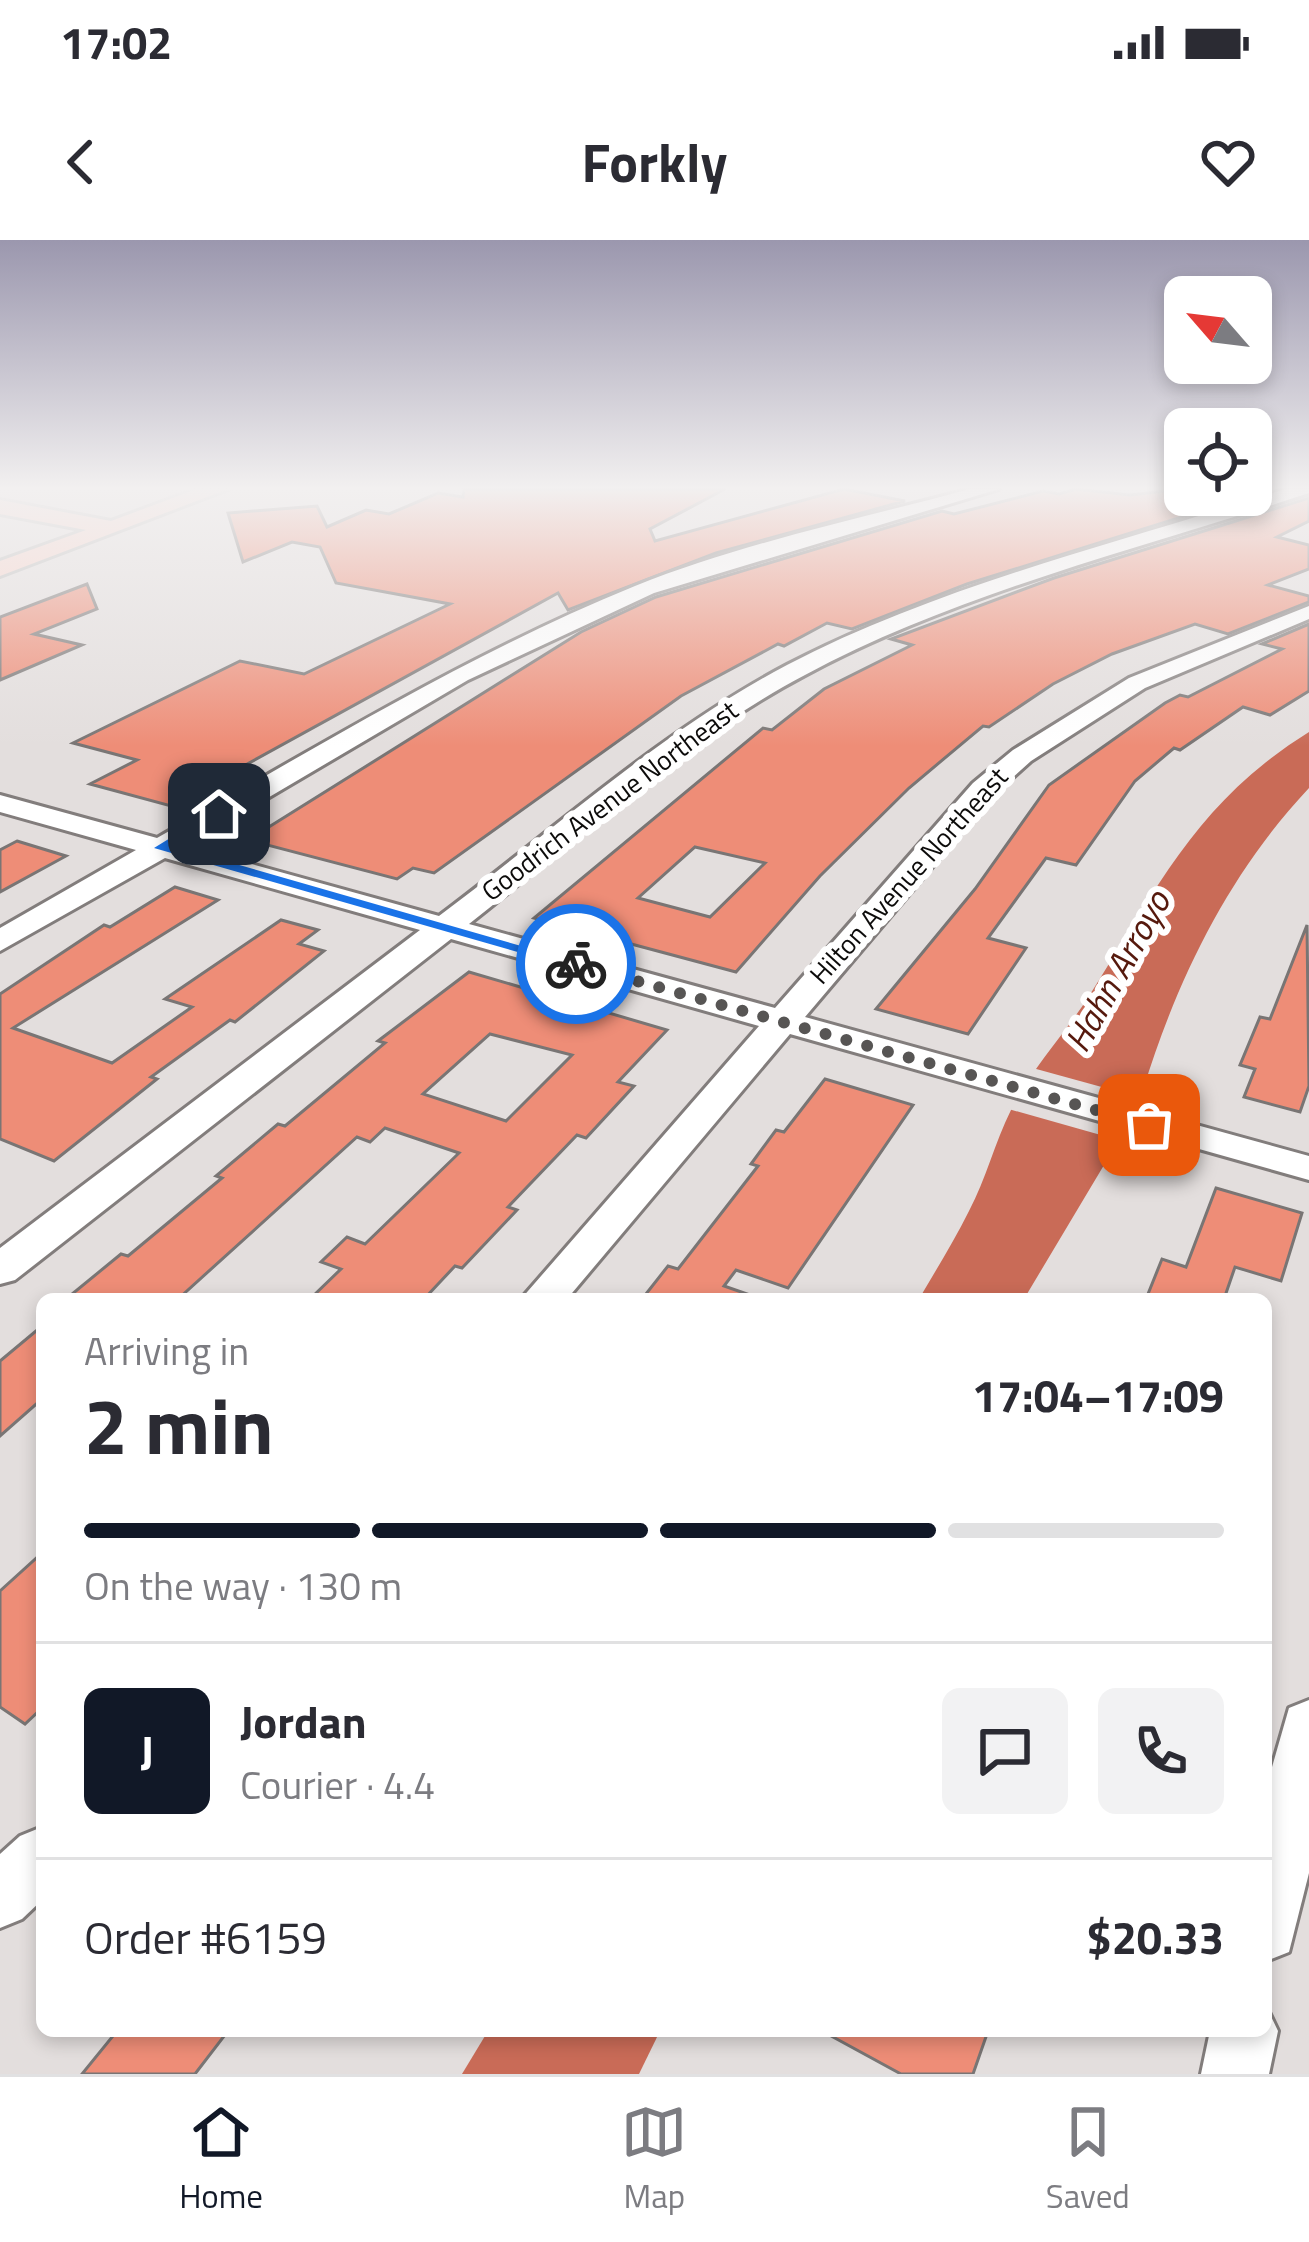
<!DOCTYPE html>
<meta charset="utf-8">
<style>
:root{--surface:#fff;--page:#f2f2f3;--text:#2b2b33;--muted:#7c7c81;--line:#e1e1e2;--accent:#111827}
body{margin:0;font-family:"Titillium Web",sans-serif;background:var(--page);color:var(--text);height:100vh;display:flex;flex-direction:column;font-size:45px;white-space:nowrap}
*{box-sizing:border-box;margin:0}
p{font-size:39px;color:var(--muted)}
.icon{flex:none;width:66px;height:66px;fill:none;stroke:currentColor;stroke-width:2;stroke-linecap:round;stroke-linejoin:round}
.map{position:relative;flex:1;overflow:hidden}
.sheet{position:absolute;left:36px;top:1053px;width:1236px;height:744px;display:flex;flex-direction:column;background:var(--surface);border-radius:18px;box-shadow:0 6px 18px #0003}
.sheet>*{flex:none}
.needle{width:78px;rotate:298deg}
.buttons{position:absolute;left:1164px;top:36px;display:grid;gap:24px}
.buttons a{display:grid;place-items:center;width:108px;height:108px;border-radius:18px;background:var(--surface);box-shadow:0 6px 18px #0003;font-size:60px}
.pin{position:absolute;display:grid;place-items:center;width:102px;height:102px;color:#fff;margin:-51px;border-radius:24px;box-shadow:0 6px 18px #0006}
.courier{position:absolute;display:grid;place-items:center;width:120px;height:120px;margin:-60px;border:9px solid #1a73e8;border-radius:50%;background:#fff;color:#222;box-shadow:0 3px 15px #0007}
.headline em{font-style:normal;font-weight:700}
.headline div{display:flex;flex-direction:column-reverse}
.headline{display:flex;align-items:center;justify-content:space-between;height:204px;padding:0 48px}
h1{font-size:78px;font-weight:700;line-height:90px}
.bar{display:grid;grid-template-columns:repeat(4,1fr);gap:18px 12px;align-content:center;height:144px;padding:0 48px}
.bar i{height:15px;border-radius:9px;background:var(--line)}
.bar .current{background:var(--accent)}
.bar p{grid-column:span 4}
.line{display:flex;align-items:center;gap:30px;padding:0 48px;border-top:3px solid var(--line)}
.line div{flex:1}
.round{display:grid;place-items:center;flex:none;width:126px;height:126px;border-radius:18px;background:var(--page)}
.status{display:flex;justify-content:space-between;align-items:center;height:84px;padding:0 60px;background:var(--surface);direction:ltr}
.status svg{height:33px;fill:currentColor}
header{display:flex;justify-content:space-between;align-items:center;height:156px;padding:0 48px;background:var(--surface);font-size:54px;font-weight:700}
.tabs{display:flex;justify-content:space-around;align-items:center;height:168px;border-top:3px solid var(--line);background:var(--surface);font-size:33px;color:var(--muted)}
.tabs a{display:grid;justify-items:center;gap:6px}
.tabs .current{color:var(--accent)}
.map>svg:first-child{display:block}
</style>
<div class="status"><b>17:02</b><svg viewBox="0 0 49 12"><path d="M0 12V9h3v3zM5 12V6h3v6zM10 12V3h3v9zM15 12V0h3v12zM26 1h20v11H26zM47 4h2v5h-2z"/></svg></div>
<header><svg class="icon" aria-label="back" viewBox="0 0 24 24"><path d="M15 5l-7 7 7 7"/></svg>Forkly<svg class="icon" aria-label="heart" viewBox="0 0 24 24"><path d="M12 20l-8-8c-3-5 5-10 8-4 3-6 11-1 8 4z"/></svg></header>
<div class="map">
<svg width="1309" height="1834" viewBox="0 0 1309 1834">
<rect width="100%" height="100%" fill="#e3dedd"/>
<!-- water -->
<g fill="#c96b57">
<path d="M 1309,492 L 1309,548 C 1229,633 1177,739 1143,850 L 1146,856 L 1121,906 L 1113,910 L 1024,1059 L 919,1059 C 936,1030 954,1001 969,971 C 986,939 995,902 1011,870 C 1032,828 1064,795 1089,756 C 1158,648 1195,563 1309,492 Z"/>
<path d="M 488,1791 L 660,1791 L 639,1834 L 462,1834 Z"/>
</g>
<!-- pier -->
<path fill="#e3dedd" d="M 1029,827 L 1149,860 L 1129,903 L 1005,868 Z"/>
<!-- building -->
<g fill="#ee8d77" stroke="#797574" stroke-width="3" fill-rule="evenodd">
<path d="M 464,249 L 725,249 L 650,289 L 655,301 L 844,249 L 905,261 L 716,313 L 568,370 L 558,353 L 171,566 L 90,544 L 137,520 L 73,503 L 240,421 L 304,434 L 450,364 L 336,343 L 320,307 L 292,302 L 243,322 L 228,273 L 317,266 L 327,287 L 366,270 L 389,274 L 438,253 L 463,257 Z"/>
<path d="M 1076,249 L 1130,255 L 1183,249 L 1185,255 L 1252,255 L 967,344 L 852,389 L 827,383 L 784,406 L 778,404 L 681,456 L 434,633 L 413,628 L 397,639 L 248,600 L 581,392 L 656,357 L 942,271 L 954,274 L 1043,251 L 1059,254 Z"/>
<path d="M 1309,258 L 1309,281 L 1277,297 L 1309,305 L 1309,329 L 1268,345 L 1309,356 L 1309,362 L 1228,394 L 1195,384 L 1112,414 L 1053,444 L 989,487 L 983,486 L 909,548 L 820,636 L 736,732 L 534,678 L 763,488 L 772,490 L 824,449 L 912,405 L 891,399 L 1054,338 ZM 695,607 L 765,623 L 710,677 L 638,658 Z"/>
<path d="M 87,344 L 97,369 L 34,394 L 82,405 L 0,440 L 0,377 Z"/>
<path d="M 1309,384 L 1309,451 L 1270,475 L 1243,467 L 1180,510 L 1174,508 L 1135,541 L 1076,625 L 1046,618 L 988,698 L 1026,708 L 968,794 L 876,769 L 975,649 L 1049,545 L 1165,463 L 1180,455 L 1188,457 L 1282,409 L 1262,404 Z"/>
<path d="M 17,601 L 66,616 L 0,652 L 0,610 Z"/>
<path d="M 175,647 L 218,660 L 13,788 L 112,823 L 192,767 L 165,759 L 281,680 L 318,690 L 299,704 L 324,711 L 235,782 L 230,780 L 151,837 L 157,839 L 54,921 L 0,899 L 0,754 L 104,685 L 110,687 Z"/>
<path d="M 1307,685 L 1309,846 L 1300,872 L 1244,857 L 1255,829 L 1240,825 L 1260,777 L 1270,779 Z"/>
<path d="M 469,732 L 667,790 L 618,842 L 634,846 L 586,898 L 577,895 L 508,967 L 517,970 L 462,1028 L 455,1026 L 424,1059 L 310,1059 L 341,1029 L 321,1022 L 347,997 L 365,1004 L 459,913 L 385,888 L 370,902 L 357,897 L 178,1059 L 66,1059 L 121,1014 L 128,1016 L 222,938 L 216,936 L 278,884 L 285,886 L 385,803 L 378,801 ZM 490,794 L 572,815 L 506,881 L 423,854 Z"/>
<path d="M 825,839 L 913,865 L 788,1048 L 736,1030 L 724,1046 L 750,1055 L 749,1059 L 642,1059 L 668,1026 L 678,1029 L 758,926 L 751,924 L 776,890 L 784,892 Z"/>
<path d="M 1216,948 L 1302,973 L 1281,1041 L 1235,1027 L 1224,1059 L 1146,1059 L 1162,1019 L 1186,1027 Z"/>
<path d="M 42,1086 L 42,1159 L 0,1196 L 0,1121 Z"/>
<path d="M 42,1313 L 42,1468 L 25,1484 L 0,1467 L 0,1351 Z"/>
<path d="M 117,1791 L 228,1791 L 195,1834 L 82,1834 Z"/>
<path d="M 822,1791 L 988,1791 L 973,1834 L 901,1834 Z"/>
</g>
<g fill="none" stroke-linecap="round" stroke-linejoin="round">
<defs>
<g id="minor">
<path d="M 970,249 L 999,249 L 654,353 L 468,440 L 186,606 L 439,676 C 552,591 662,491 787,425 C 940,345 1122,302 1286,249 L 1309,249 L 1309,253 C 1143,308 959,352 805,435 C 685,498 576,600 469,684 L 775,768 L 973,543 L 1013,510 L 1129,438 L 1309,366 L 1309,379 L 1145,448 L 1031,521 L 993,555 L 805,777 L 1309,916 L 1309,940 L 790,794 L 567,1059 L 521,1059 L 759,786 L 451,699 L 15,1040 L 0,1044 L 0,1008 L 420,690 L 165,618 L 0,711 L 0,688 L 136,610 L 0,572 L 0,555 L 157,598 C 314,509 468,414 635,346 C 742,303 859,279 970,249 Z"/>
<path d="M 1309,1460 L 1309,1633 L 1289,1712 L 1266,1721 L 1266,1548 L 1289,1468 Z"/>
<path d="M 42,1587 L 42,1660 L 22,1679 L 0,1688 L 0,1614 L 20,1596 Z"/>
<path d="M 1266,1766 L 1278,1791 L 1269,1834 L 1201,1834 L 1210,1791 L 1266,1791 Z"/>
</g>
<path id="major" d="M 197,249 L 228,249 L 0,336 L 0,321 L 86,290 L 0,274 L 0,260 L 111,281 Z"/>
</defs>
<!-- minor casing -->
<use href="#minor" stroke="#827d7c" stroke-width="6"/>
<!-- major casing -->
<use href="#major" stroke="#bbbbba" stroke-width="6"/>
<!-- minor -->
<use href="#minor" fill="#fff" fill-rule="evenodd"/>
<!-- major -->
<use href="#major" fill="#fad2c9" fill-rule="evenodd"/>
</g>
<!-- sky -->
<linearGradient id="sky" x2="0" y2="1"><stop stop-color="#9b97ae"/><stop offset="0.49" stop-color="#f2f0f0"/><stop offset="1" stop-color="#f2f0f0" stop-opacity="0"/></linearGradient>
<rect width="1309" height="506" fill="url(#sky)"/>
<!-- route -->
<path fill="#1a73e8" d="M 214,571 L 226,574 L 173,606 L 584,724 L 570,727 L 154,608 Z"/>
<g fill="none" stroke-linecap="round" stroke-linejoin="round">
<!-- done -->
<path stroke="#575554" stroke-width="12" stroke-dasharray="0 21.6" d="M 576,724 L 1149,885"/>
</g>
<g text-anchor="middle" stroke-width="12" stroke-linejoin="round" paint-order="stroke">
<!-- far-street labels -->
<g font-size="27" fill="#0c0b0a" stroke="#fff">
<text transform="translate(610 561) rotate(-37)" y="9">Goodrich Avenue Northeast</text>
<text transform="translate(909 636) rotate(-48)" y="9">Hilton Avenue Northeast</text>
</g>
<!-- water labels -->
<g font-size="36" font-style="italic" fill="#56190d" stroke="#fff">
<text transform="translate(1117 731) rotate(-61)" y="13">Hahn Arroyo</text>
</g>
</g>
</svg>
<div class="buttons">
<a><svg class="needle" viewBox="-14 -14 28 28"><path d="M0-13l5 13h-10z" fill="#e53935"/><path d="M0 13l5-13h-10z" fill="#7c7c81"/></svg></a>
<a><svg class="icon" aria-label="locate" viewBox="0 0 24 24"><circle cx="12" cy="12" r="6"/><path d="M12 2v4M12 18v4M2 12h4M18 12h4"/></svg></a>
</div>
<div class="pin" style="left:1149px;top:885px;background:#ea580c"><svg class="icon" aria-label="bag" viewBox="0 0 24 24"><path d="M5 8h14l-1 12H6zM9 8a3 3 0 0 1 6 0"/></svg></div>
<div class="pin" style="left:219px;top:574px;background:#1f2937"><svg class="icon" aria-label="home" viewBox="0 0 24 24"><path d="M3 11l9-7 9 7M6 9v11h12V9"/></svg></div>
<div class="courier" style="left:576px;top:724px"><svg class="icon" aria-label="bike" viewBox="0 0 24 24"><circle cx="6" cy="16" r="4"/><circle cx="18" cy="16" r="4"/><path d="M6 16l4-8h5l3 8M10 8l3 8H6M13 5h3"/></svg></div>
<section class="sheet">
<div class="headline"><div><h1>2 min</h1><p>Arriving in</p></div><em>17:04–17:09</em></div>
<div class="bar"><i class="current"></i><i class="current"></i><i class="current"></i><i></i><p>On the way · 130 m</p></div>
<div class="line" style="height:216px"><b class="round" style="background:var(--accent);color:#fff">J</b><div><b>Jordan</b><p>Courier · 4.4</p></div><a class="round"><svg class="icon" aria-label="chat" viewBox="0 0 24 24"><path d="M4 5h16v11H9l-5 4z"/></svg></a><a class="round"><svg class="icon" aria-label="phone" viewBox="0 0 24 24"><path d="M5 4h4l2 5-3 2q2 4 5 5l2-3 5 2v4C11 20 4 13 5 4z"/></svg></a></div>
<div class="line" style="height:156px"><div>Order #6159</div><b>$20.33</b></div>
</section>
</div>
<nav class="tabs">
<a class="current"><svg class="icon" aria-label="home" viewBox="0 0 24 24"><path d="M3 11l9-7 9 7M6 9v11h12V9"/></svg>Home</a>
<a><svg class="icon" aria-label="map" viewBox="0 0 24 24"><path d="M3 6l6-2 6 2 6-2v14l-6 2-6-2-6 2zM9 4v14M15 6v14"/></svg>Map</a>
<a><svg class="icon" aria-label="saved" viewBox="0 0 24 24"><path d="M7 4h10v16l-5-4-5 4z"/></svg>Saved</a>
</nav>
